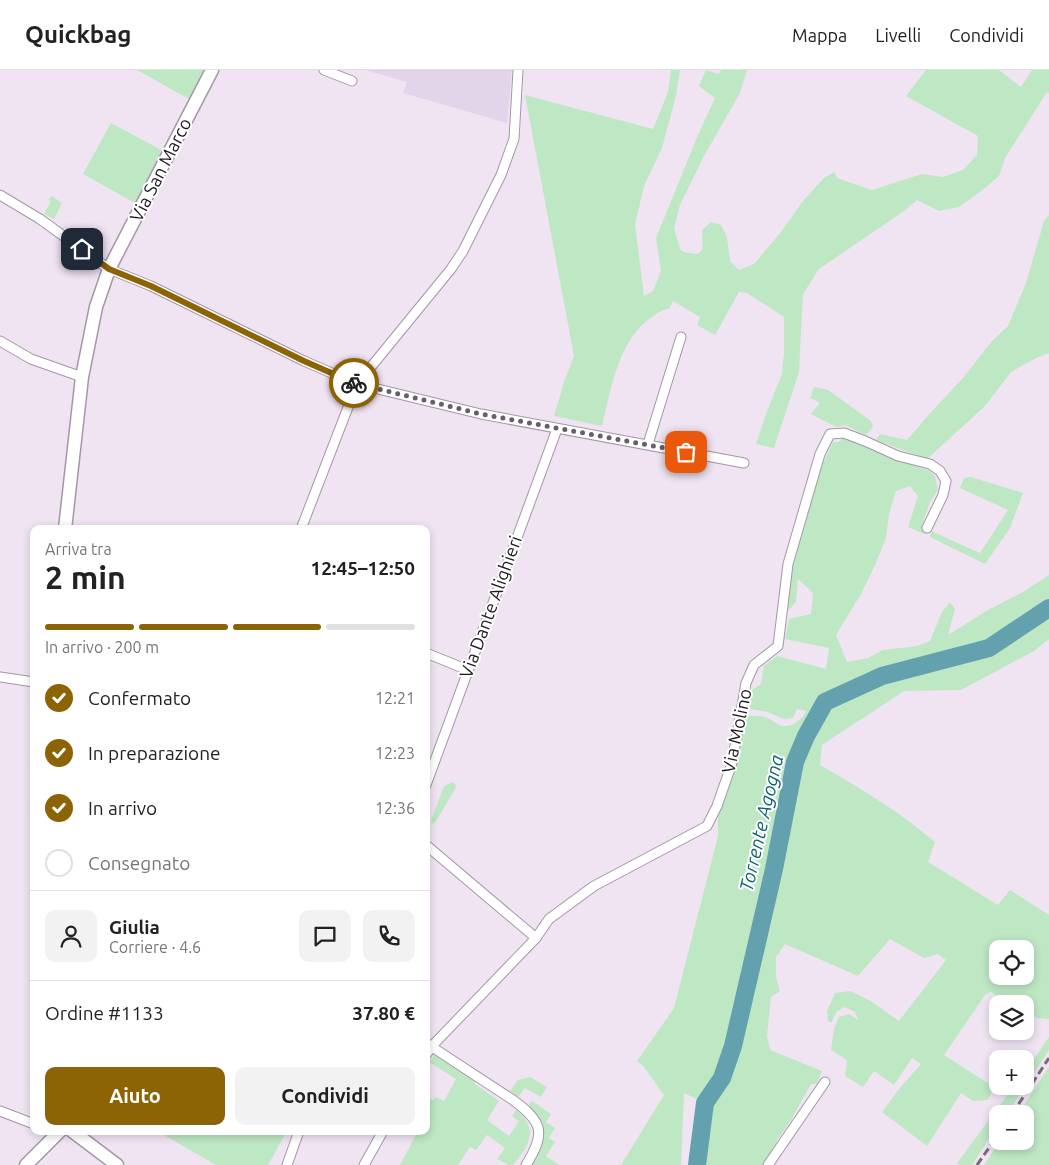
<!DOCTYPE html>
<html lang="it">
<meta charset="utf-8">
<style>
:root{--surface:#fff;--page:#f2f2f2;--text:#222;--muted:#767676;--line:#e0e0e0;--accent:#8c6305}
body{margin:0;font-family:Ubuntu,sans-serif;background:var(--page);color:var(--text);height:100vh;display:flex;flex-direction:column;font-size:19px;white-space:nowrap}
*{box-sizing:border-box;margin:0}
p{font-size:16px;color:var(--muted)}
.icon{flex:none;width:28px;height:28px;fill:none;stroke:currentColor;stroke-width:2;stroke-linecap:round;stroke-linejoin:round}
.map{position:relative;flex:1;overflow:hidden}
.side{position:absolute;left:30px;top:455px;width:400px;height:610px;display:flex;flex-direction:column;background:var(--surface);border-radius:10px;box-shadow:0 2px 8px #0003}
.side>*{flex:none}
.buttons{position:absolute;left:989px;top:870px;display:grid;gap:10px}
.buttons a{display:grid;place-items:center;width:45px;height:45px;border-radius:10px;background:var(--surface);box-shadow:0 2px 8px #0003;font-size:25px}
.pin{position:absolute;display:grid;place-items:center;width:42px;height:42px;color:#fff;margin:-21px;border-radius:10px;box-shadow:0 2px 8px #0006}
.courier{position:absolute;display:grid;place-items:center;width:50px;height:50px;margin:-25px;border:4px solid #8c6305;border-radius:50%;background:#fff;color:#222;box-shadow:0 1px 6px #0007}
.headline em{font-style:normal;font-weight:700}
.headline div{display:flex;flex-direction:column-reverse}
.headline{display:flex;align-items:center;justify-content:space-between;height:85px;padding:0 15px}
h1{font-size:32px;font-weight:700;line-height:38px}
.bar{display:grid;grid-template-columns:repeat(4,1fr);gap:8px 5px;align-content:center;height:60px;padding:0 15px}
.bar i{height:6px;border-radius:4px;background:var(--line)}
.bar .active{background:var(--accent)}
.bar p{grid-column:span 4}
.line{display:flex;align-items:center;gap:12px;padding:0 15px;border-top:1px solid var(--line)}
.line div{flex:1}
.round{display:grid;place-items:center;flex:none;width:52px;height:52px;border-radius:10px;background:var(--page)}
ol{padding:0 15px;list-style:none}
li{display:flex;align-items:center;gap:15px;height:55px}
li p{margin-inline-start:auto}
li .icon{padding:5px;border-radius:50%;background:var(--accent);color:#fff;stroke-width:4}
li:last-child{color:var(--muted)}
li i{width:28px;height:28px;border:2px solid var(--line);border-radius:50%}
.action{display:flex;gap:10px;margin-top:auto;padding:10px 15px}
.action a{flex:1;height:58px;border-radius:10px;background:var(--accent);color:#fff;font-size:20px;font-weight:700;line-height:58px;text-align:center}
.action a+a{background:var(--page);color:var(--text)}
header{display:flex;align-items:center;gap:30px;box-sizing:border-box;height:70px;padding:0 25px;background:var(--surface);border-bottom:1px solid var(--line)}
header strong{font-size:24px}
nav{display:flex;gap:28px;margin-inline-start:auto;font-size:18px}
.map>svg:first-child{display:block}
</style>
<header>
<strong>Quickbag</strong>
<nav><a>Mappa</a><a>Livelli</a><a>Condividi</a></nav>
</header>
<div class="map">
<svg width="1049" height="1095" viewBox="0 0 1049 1095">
<rect width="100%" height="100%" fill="#f0e4f3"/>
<!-- industrial -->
<path fill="#e2d5e9" d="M 365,0 L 512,0 L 507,53 L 403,23 L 407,12 Z"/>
<!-- green -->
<g fill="#bee7c4" fill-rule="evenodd">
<path d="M 137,0 L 205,0 L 189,29 Z"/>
<path d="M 671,0 L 680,0 L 676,26 L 662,78 L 644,116 L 635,154 L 644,226 L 653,221 L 661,201 L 656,168 L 698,65 L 715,28 L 699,16 L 706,0 L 719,4 L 721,0 L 747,0 L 740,23 L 704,86 L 680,135 L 674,159 L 681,181 C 706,188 703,181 702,160 L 711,152 L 721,155 L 727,167 L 730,191 L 739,200 L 754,194 L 781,162 L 803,131 L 824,108 L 834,102 L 837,108 L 872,120 L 922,104 L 943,107 L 963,100 L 977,85 L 978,66 L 906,26 L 926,0 L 999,0 L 1021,17 L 1032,0 L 1049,0 L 1049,23 L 1047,22 L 1005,88 L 999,106 L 980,122 L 959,137 L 939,141 L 917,130 L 904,141 L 819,199 L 803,224 L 799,302 L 774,378 L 756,374 L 767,341 L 782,304 L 784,283 L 784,247 L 747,223 L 739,222 L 715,265 L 697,255 L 700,247 L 673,231 L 669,239 C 662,239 658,243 652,247 C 619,268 611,319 602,356 L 554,346 L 565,309 L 574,286 L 525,25 L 653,59 L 668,22 Z"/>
<path d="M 111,53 L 163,81 L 135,133 L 83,104 Z"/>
<path d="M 52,126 L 62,133 L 54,149 L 44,144 L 51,131 L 48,130 Z"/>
<path d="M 1049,145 L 1049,283 L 1036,288 L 1011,302 L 985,336 L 927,389 L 876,370 L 880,364 L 907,370 L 933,340 L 963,308 L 992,271 L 1008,256 L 1026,213 L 1044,151 Z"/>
<path d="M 814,317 L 828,320 L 871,351 L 873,357 L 866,365 L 845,355 L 837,357 L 830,354 L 811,344 L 820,333 L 810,328 Z"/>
<path d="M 842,368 L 850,370 L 894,389 L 928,400 L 935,406 L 938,420 L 930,432 L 922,455 L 927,460 L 924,464 L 908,457 L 918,426 L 910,416 L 896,421 L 889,444 L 886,468 L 875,495 L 861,524 L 836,565 L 847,592 L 868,588 L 883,580 L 917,576 L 930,571 L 942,542 L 950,532 L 955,539 L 948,565 L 988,540 L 1023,522 L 1049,505 L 1049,530 L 1021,551 L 985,573 L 927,589 L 880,600 L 836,621 L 824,630 L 805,665 L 793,690 L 771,798 L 731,976 L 720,1006 L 703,1032 L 684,1023 L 681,1095 L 621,1095 L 664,1025 L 644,997 L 637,991 L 674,938 L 718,766 L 718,737 L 744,646 C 752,646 760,645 767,648 C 773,650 779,657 785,656 C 794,656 803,649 806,641 L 797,639 L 793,648 L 784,649 L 765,641 L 749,639 L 752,620 L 761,614 L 764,596 L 777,586 L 826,599 L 829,578 L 785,569 L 789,549 L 811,544 L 813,523 L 798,509 L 796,532 L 789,540 L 787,533 L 794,486 L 804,454 L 816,408 L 833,372 L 839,372 Z"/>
<path d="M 971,407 L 1023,423 L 1010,458 L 985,494 L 930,467 L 931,461 L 980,483 L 1008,440 L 960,418 L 964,408 Z"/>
<path d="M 1049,539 L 1049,569 L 1034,581 L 961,620 L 904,621 L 822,675 L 820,695 C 860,718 900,742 935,772 L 928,792 L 998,835 L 1010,820 L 1049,845 L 1049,949 L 1038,948 L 1025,943 L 1025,934 L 1007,934 L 991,922 L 985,925 L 944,985 L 994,1017 L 988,1030 L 973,1031 L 961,1023 L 927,1076 L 882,1042 L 899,1019 L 921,994 L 912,988 L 894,1015 L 874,1001 L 863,1017 L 845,1006 L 847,990 L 831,980 L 834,959 L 839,947 L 849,944 L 858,950 L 855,942 L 845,937 L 837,941 L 831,953 L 828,951 L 827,941 L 835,923 L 850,921 L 869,930 L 899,951 L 946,890 L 938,884 L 924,888 L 890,869 L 858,906 L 785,874 L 776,887 L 776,907 L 780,921 L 771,927 L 767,966 L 770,980 L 822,1001 L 817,1014 L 811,1014 L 791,1050 L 776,1072 L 778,1075 L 765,1095 L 699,1095 L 707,1034 L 723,1008 L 735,977 L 775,798 L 797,691 L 826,632 L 883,607 L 990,578 ZM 998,879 L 1025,879 L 1025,906 L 998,906 Z"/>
<path d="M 453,712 L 456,715 L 455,719 L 435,753 L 432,754 L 431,751 L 444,716 Z"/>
<path d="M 1049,967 L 1049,980 L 1007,1044 L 998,1044 L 997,1057 L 972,1095 L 960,1095 L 957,1093 L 1014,1016 L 1025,1016 L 1025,1002 Z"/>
<path d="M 435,985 L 475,1010 L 475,1014 L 499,1031 L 487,1050 L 509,1066 L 519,1051 L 512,1046 L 516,1040 C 540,1060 529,1075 513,1095 L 509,1095 L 497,1089 L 505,1078 L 487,1065 L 476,1080 L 470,1077 L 458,1095 L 400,1095 L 418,1061 L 426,1061 L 426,1049 L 429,1045 L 426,1043 L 426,1027 L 433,1030 L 436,1027 L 444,1031 L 456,1009 L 429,992 Z"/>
<path d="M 1049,997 L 1049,1095 L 984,1095 L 1000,1071 L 1025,1071 L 1025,1044 L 1018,1044 Z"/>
<path d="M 530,1007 L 547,1017 L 541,1027 L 525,1018 L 518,1027 L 510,1021 L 518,1010 Z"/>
<path d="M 532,1031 L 551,1044 L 546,1052 L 555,1058 L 549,1068 L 555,1072 L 546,1086 L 559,1095 L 529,1095 L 538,1050 L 529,1035 Z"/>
<path d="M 157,1061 L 287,1061 L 268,1095 L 216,1095 Z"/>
</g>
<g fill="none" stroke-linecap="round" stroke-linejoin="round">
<!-- river -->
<path stroke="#63a1af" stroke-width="18" d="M 697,1095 L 705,1033 L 722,1008 L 733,976 L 774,799 L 795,692 L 806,666 L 825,632 L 882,606 L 989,578 L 1049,538"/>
<defs>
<g id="street">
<path d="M 324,0 L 352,11"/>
<path d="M 0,125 L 40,149 L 109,199 L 151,216 L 304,291 L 357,314 L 481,344 L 744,393"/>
<path d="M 0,271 L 31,289 L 82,307"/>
<path d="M 648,374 L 681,267"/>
<path d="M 301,459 L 357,314 L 451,199 L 463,181 L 501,105 L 514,69 L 518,0"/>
<path d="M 426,583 L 468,600"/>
<path d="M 0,607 L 34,612"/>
<path d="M 426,715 L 557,359"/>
<path d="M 426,775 L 536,868"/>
<path d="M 426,973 L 513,1030 C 543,1052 546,1063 526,1095"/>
<path d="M 426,985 L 432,976 L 536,868 L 549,849 L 594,816 L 707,756 L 717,736 L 732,693 L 746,613 L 754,595 L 778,576 L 788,494 L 820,384 L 830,364 L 844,363 L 865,371 L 898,386 L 930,394 L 940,401 L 946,411 L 943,425 L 927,458"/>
<path d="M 0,1041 L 34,1054"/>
<path d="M 287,1095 L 299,1061"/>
<path d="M 364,1095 L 383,1061"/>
<path d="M 768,1095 L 825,1012"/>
</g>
<g id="secondary">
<path d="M 65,459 L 82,307 L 96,237 L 109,199 L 212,0"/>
<path d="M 72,1061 L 117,1095"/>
<path d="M 26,1095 L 60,1061"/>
</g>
</defs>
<!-- street casing -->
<use href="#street" stroke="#a397a6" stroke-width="11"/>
<!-- secondary casing -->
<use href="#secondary" stroke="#a397a6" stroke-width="15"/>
<!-- street -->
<use href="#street" stroke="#fff" stroke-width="9"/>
<!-- secondary -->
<use href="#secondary" stroke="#fff" stroke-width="12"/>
<!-- rail -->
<g stroke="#746c76" stroke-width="3" stroke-dasharray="8 4" stroke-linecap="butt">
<path d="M 1012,1044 L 1049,988"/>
<path d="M 977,1095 L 998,1065"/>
</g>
</g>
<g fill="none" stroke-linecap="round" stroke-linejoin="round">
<!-- done -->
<path stroke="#675f69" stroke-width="5" stroke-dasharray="0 9" d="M 354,313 L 481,344 L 686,382"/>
<!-- route -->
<path stroke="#8c6305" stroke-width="6" d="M 82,179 L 109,199 L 151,216 L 304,291 L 354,313"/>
</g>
<g text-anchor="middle" stroke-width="4" stroke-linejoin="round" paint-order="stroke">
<!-- street labels -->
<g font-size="18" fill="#1d181e" stroke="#fff">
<text transform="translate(161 100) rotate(-63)" y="6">Via San Marco</text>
<text transform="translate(491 537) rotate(-70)" y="6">Via Dante Alighieri</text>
<text transform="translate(737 661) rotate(-78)" y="6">Via Molino</text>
</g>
<!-- water labels -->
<g font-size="19" font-style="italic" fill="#0c6372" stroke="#fff">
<text transform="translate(761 753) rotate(-77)" y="7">Torrente Agogna</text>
</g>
</g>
</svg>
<div class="buttons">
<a><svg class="icon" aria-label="locate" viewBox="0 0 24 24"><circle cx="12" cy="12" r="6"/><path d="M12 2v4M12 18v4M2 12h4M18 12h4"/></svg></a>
<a><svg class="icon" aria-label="layers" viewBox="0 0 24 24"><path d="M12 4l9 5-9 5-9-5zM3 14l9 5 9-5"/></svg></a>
<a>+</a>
<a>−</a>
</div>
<div class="pin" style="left:686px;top:382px;background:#ea580c"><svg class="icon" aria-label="bag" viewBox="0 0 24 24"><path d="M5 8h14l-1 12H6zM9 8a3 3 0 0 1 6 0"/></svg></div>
<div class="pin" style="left:82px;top:179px;background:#1f2937"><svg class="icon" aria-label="home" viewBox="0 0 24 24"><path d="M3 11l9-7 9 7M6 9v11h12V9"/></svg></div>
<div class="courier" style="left:354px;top:313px"><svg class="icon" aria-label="bike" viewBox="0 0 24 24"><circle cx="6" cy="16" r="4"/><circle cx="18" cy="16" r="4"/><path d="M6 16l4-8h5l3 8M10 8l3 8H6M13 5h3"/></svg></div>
<section class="side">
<div class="headline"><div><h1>2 min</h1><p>Arriva tra</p></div><em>12:45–12:50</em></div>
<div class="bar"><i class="active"></i><i class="active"></i><i class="active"></i><i></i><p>In arrivo · 200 m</p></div>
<ol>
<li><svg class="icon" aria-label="check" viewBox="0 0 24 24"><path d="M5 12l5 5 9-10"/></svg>Confermato<p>12:21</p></li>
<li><svg class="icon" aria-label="check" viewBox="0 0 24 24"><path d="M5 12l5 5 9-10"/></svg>In preparazione<p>12:23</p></li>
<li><svg class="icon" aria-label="check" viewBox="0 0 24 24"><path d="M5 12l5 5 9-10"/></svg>In arrivo<p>12:36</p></li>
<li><i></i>Consegnato</li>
</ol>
<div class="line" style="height:90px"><a class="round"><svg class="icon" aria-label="person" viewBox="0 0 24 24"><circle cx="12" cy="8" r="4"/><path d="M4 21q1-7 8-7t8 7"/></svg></a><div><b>Giulia</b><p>Corriere · 4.6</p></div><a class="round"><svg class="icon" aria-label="chat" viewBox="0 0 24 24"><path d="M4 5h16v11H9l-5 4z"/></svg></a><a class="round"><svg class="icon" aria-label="phone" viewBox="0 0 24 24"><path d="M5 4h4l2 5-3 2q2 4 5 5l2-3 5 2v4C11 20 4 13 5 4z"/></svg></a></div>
<div class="line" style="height:65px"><div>Ordine #1133</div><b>37.80 €</b></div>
<div class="action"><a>Aiuto</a><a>Condividi</a></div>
</section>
</div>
